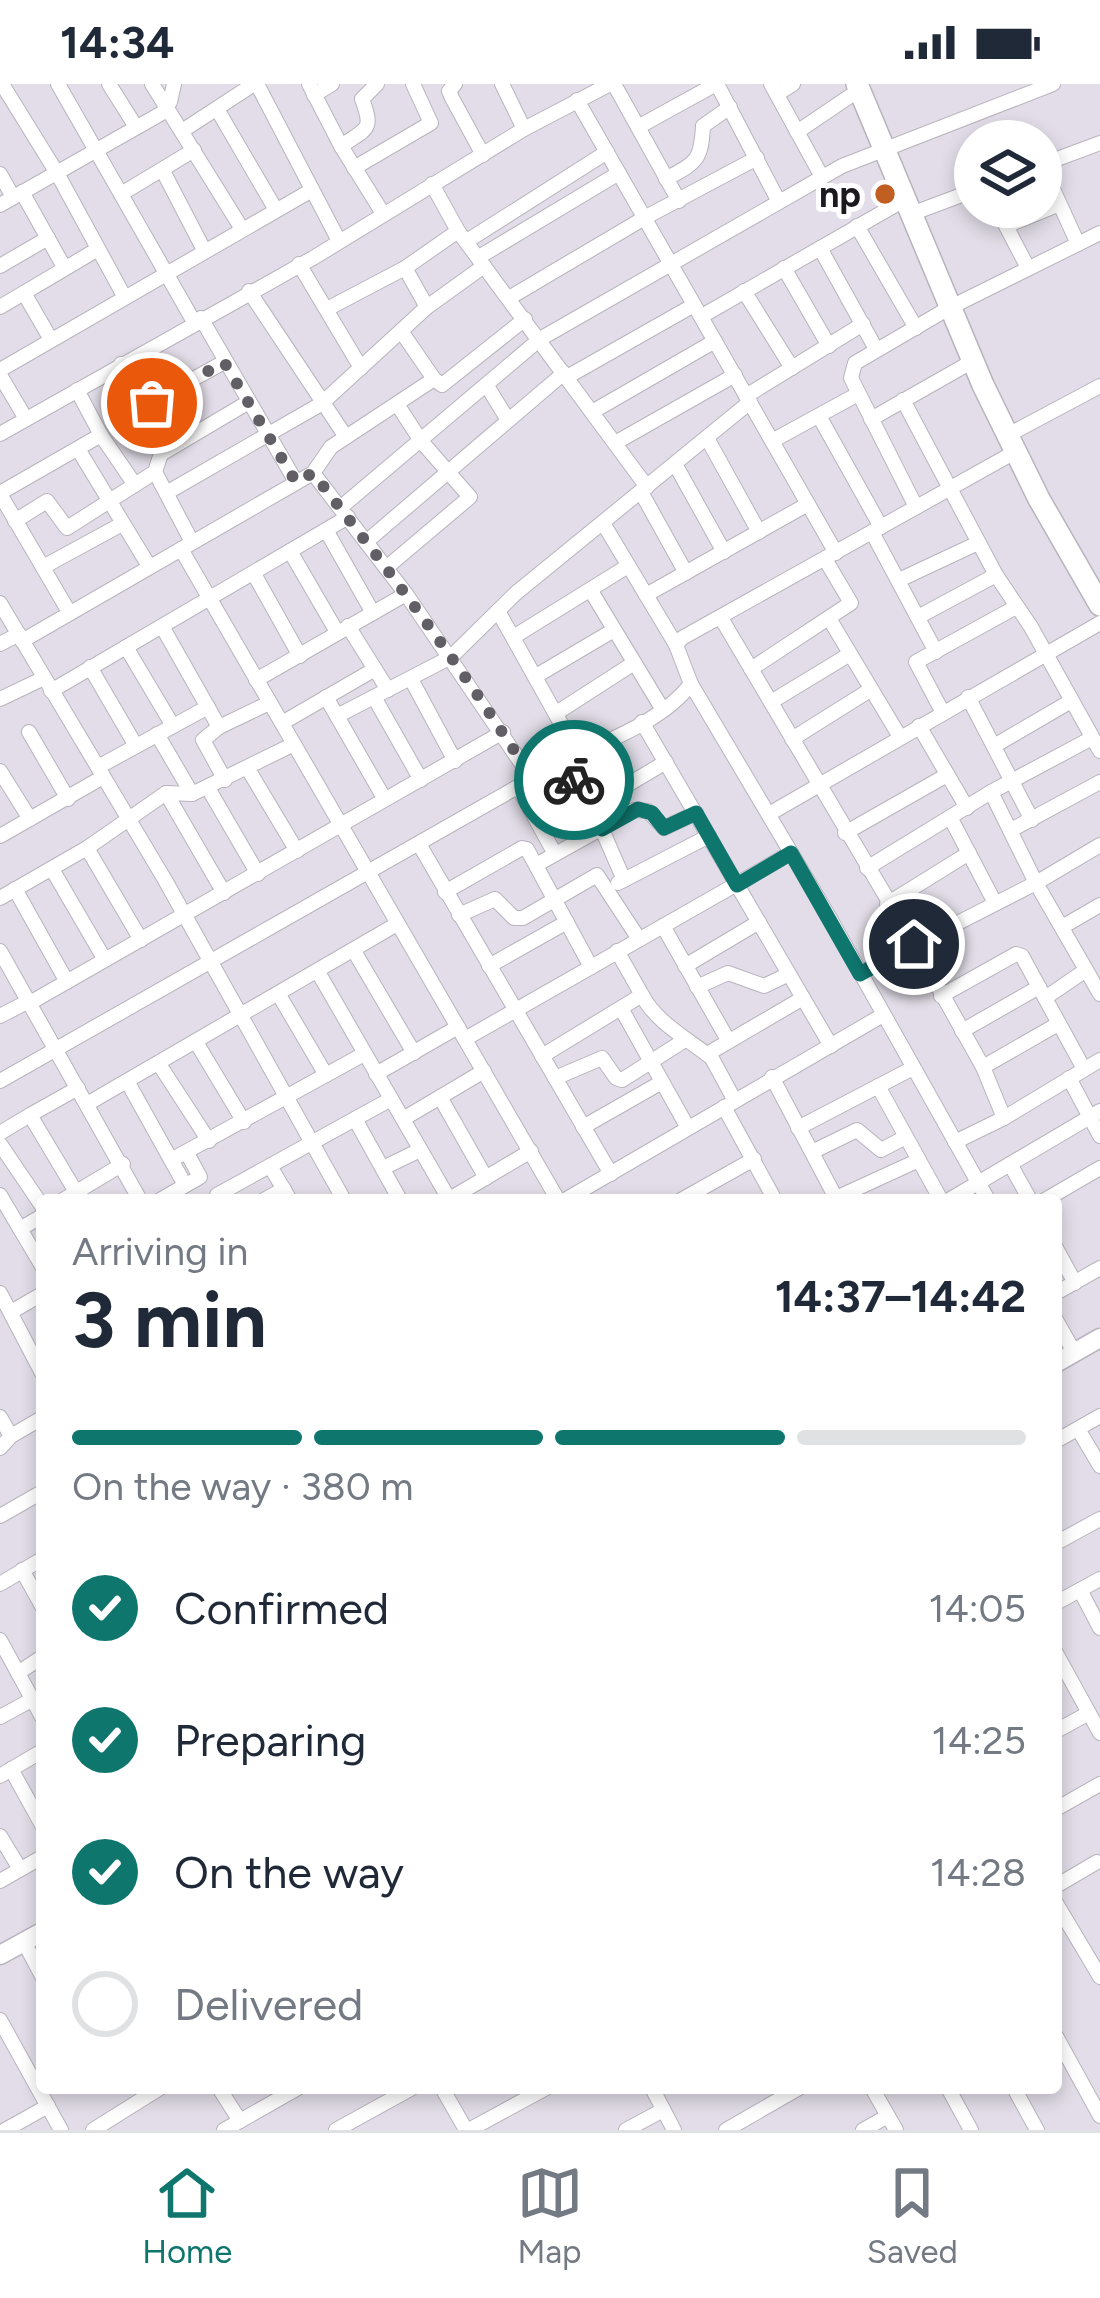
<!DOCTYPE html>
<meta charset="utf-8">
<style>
:root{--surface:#fff;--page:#f6f6f7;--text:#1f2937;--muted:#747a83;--line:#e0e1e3;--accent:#0f766e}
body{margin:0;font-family:Figtree,sans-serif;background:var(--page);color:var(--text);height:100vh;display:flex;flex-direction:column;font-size:45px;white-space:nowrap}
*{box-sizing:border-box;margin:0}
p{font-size:39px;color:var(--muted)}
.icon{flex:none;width:66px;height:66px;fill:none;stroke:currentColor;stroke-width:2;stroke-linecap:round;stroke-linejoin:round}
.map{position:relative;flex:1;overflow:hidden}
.panel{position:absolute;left:36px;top:1110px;width:1026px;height:900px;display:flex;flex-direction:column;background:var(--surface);border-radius:12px;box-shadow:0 6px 18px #0003}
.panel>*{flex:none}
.buttons{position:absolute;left:954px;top:36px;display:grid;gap:24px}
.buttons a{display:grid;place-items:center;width:108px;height:108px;border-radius:50%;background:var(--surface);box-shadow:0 6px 18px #0003;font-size:60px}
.pin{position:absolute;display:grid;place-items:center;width:102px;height:102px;color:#fff;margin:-51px;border:6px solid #fff;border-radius:50%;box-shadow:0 3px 12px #0007}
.courier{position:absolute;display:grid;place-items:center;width:120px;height:120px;margin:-60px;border:9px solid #0f766e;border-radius:50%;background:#fff;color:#222;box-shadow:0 3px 15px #0007}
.overview em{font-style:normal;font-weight:700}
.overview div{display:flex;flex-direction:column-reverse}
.overview{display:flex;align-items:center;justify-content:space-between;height:204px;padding:0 36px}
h1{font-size:78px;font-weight:700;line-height:90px}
.bar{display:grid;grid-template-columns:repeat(4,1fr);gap:18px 12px;align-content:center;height:144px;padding:0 36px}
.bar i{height:15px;border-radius:9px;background:var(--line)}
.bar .on{background:var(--accent)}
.bar p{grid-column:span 4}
ol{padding:0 36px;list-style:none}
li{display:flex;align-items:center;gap:36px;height:132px}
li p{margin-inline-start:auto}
li .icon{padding:12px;border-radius:50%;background:var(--accent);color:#fff;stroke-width:4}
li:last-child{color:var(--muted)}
li i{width:66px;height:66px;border:6px solid var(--line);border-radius:50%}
.status{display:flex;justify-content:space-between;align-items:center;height:84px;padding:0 60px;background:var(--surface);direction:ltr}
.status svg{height:33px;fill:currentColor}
.tab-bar{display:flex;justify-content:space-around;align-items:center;height:168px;border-top:3px solid var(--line);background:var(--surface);font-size:33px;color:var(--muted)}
.tab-bar a{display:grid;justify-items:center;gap:6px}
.tab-bar .on{color:var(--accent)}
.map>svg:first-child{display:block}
</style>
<div class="status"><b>14:34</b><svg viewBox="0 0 49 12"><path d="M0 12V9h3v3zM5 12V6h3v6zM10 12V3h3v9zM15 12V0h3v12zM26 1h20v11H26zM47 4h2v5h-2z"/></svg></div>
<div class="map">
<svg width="1100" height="2046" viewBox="0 0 1100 2046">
<rect width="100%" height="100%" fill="#e2dde8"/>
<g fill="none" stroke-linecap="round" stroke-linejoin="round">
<defs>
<g id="minor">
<path d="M 2,0 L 57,89 L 124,212"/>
<path d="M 58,0 L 194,238"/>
<path d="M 109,0 L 136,43"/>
<path d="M 152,0 L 242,145"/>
<path d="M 257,0 L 338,155"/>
<path d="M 309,0 L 341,62 L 382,128"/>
<path d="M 455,0 L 449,7 L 452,14 L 483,71"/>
<path d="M 502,0 L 524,45"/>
<path d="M 614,0 L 679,117"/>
<path d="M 717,0 L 779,118"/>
<path d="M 771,0 L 822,93"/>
<path d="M 777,10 L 793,0"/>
<path d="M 314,11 L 332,0"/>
<path d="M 577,16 L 836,469"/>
<path d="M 217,25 L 276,126"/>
<path d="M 638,43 L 716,0"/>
<path d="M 182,47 L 254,0"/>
<path d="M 797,48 L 859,6"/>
<path d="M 341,62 C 367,44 374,47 362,15 L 377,0"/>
<path d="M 1041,81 L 1100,59"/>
<path d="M 1042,81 L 1078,160"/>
<path d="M 354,84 L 431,39 L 413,0"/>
<path d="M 163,87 L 204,166"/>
<path d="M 0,90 L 13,113"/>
<path d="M 666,95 C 696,78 701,78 703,42 L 730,23"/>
<path d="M 432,100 L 458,147 L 647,403"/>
<path d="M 22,108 L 64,183"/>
<path d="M 121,110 L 194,66"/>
<path d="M 0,121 L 162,29 L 170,18 L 174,0"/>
<path d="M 911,130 L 975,106"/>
<path d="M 857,142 L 916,244"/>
<path d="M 467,157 L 607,68"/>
<path d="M 820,164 L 876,265"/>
<path d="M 479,173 L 619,89"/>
<path d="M 299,180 L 361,284"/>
<path d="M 0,182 L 48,154"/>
<path d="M 405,184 L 427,223"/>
<path d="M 784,184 L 829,262"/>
<path d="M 1028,184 L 1006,142 L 1057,121"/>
<path d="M 249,207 L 346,353"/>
<path d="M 744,207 L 792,284"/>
<path d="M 24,209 L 50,254"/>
<path d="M 509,214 L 646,133 L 757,74"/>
<path d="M 0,223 L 98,165"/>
<path d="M 327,225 L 405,184 L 458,147"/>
<path d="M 702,232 L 904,116"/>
<path d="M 201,234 L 296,398"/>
<path d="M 401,247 L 434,295"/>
<path d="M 0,286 L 312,106"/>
<path d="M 0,291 L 26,335"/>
<path d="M 567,293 L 694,221"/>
<path d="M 487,302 L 508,336"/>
<path d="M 746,312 L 863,240"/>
<path d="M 903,316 L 996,491 L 1031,543 L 1100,667"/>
<path d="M 145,322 L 224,278"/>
<path d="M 592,328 L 715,257"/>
<path d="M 819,332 L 881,443"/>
<path d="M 871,335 L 973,277"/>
<path d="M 0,350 L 313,174 L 524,45 L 610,0"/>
<path d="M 101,351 L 135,401"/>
<path d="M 1008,351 L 1100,302"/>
<path d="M 707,354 L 759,448"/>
<path d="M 772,357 L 858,310"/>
<path d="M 615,359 L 735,291"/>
<path d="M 78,365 L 149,482"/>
<path d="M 161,370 L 247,319"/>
<path d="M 675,380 L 724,468"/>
<path d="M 155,388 L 192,458"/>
<path d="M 313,389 L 406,510 L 532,695"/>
<path d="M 168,408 L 321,320 L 427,223 L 484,182"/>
<path d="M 641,408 L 686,489"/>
<path d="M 0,409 L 101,351 L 77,306"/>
<path d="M 0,410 L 69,528"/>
<path d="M 916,423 L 851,294 L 855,279 L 949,224 L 1100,149"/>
<path d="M 340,424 L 540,255 L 842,82 L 1053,0"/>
<path d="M 15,437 L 47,417 L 67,444 L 155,388 L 164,360 L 161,347 L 121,280"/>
<path d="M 603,439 L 676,561 L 691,600 L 828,831 L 988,1116"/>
<path d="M 326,446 L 373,529"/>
<path d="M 872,448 L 936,568"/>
<path d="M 366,458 L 564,289"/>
<path d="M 181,465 L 558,1116"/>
<path d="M 290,467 L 337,548"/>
<path d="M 43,483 L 122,440"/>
<path d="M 386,484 L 470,413 L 421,357 L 397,320"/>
<path d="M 254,490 L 300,572"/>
<path d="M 899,496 L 978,459"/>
<path d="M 591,507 L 663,626"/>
<path d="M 646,511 L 808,420"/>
<path d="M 0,519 L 165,796 L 344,1116"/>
<path d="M 498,527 L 578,670"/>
<path d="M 918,533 L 996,491"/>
<path d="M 721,534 L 914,860 L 983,983 L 1004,1034"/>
<path d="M 830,536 L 900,653"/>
<path d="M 348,542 L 388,606"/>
<path d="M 163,544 L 219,643 L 267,620"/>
<path d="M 515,552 L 628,482"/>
<path d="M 22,557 L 313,389 L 331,363 L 434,295 L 442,301 L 525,235"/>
<path d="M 0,560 L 19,550"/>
<path d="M 676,561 L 682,554 L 1015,368"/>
<path d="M 126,563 L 173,642"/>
<path d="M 90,583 L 136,662"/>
<path d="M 751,585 L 851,519 L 825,475"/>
<path d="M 536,592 L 614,546"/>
<path d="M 411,595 L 455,677"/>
<path d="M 256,596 L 406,510"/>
<path d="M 51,607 L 348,433"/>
<path d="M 326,613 L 384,714"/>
<path d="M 374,613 L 421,696"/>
<path d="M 968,613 L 1032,736"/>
<path d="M 0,615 L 44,594"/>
<path d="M 771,618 L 850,570"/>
<path d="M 942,627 L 916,578 L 1016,523"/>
<path d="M 558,628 L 634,579"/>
<path d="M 337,632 L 451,573 L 516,509 L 750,318"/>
<path d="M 642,638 L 831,962"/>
<path d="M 282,639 L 375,585"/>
<path d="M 919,642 L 967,724"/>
<path d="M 219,643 L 203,656 L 225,696"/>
<path d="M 29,648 L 68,715"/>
<path d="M 157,650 L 192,710"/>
<path d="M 792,655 L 870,606"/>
<path d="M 994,662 L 1071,617"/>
<path d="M 564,676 L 600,741 L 624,796"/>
<path d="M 98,683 L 208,623"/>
<path d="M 248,685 L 297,767"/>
<path d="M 0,687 L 30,735"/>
<path d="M 518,703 L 555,770"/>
<path d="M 208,704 L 258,790"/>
<path d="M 991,708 L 1036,799 L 1100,910"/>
<path d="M 166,709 L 224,809"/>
<path d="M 590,723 L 666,678"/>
<path d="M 769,730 L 1100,539"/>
<path d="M 950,733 L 995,819"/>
<path d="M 1011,746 L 1100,698"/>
<path d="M 845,749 L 947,691"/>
<path d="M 0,752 L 103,693"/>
<path d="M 419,760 L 611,1090"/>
<path d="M 87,764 L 141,856"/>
<path d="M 536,781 L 634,726 L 648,727 L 664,744 L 696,729"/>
<path d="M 867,784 L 991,708 L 1092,654"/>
<path d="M 52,785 L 105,876"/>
<path d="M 618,799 L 709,752"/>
<path d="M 15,805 L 67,898"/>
<path d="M 445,808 L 522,764 L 527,765 L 591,883"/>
<path d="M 0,814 L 87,764 L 166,709 L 192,710 L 294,660"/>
<path d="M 887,820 L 969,769"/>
<path d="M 459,831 L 495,815 L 514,834 L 523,834 L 597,791 L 639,855"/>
<path d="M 663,842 L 728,956"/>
<path d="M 1062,843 L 1100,821"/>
<path d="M 0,867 L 140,1116"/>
<path d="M 354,867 L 414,969"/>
<path d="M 489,882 L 567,838"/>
<path d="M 685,882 L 759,838"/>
<path d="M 318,888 L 449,1115"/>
<path d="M 860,889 L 1036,799 L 1100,761"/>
<path d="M 697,903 L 728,889 L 764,902 L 789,890"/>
<path d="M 279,911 L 326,991"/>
<path d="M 642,911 C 655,937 686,954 709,972"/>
<path d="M 941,912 L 1016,870 L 1022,872 L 1045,914"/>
<path d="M 28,920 L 503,648"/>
<path d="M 622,926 L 688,1044"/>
<path d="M 0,932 L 27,918"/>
<path d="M 962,947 L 1039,903"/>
<path d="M 465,955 L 791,769"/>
<path d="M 196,958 L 244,1038"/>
<path d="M 542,972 L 642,911 L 617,867"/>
<path d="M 159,980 L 209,1057"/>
<path d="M 983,983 L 1058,940"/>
<path d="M 1084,985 L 1045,914 L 1086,886"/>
<path d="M 376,990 L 458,943"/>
<path d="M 772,993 L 837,1116"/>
<path d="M 555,994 L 602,974 L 616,994 L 622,996 L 685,956"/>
<path d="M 1069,994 L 1100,1052"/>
<path d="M 0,997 C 180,893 362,793 542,689 C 589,662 657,644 691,600"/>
<path d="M 127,997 L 185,1101"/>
<path d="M 878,1002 L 941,1116"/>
<path d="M 440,1013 L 486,1094"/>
<path d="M 735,1017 L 709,969 L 803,914"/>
<path d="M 87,1020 L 397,840"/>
<path d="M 724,1023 L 775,1116"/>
<path d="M 355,1035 L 400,1116"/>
<path d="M 403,1035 L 484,987"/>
<path d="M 583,1043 L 662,998"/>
<path d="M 798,1044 L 913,984"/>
<path d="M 0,1049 L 30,1031"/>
<path d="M 955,1058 L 1004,1034 L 1100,976"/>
<path d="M 0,1060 L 42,1122"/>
<path d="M 812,1068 L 857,1046 L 881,1066 L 906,1053"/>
<path d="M 171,1076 L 364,970"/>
<path d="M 1010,1080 L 1030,1116"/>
<path d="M 270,1082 L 290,1116"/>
<path d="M 383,1084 L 418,1067"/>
<path d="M 76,1108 L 30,1031 L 78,1004"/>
<path d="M 0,1111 L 42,1182"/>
<path d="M 217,1111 L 391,1015"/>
<path d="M 836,1114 L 919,1076"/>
<path d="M 63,1116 L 123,1080"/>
<path d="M 160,1116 L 200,1093 L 187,1069"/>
<path d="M 264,1116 L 284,1105"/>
<path d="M 448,1116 L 531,1067"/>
<path d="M 565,1116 L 883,931"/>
<path d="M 681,1116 L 754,1075"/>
<path d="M 949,1116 L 1100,1027"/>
<path d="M 1045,1116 L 1100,1084"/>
<path d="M 20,1145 L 42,1132"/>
<path d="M 1056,1164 L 1075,1199"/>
<path d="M 0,1209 L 42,1289"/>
<path d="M 1056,1209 L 1100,1184"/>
<path d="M 11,1228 L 42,1210"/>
<path d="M 1056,1236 L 1074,1268"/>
<path d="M 0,1333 L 11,1352 L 0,1364"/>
<path d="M 1078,1345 L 1100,1382"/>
<path d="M 11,1352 L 42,1334"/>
<path d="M 1056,1357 L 1100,1332"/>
<path d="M 0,1432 L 42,1408"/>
<path d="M 1056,1459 L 1100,1435"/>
<path d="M 22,1486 L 42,1522"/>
<path d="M 0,1500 L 42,1475"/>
<path d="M 1080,1506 L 1100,1544"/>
<path d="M 1056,1519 L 1100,1495"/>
<path d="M 0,1556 L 42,1633"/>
<path d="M 1056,1569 L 1100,1649"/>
<path d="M 18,1589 L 42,1573"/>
<path d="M 0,1633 L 33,1615"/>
<path d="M 1056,1647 L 1089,1629"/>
<path d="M 11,1685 L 42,1741"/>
<path d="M 0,1692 L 42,1667"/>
<path d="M 1056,1725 L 1100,1700"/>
<path d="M 0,1752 L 20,1785"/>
<path d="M 0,1797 L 42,1773"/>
<path d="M 1056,1802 L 1097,1778"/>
<path d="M 1056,1819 L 1100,1893"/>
<path d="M 24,1858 L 42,1892"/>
<path d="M 0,1936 L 61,2046"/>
<path d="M 1056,1952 L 1100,2032"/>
<path d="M 219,2004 L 240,2037"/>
<path d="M 442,2004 L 466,2046"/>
<path d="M 652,2004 L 674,2046"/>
<path d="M 872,2004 L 896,2046"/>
<path d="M 948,2004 L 971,2046"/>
<path d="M 1014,2004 L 1037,2046"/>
<path d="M 5,2046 L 48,2022"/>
<path d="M 93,2046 L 160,2004"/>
<path d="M 224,2046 L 298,2004"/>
<path d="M 336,2046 L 412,2004"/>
<path d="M 469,2046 L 546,2004"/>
<path d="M 626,2046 L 663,2026"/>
<path d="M 726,2046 L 799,2004"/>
<path d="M 863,2046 L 888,2032"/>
</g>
<g id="major">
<path d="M 1056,1279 L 1100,1254"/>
<path d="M 0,1871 L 42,1848"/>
</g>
<path id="highway" d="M 857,0 L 983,301 L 1039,415 L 1100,521"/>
</defs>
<!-- minor casing -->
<use href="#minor" stroke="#b8b3bd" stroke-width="16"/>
<!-- major casing -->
<use href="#major" stroke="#b8b3bd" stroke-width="21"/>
<!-- highway casing -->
<use href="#highway" stroke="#b8b3bd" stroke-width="24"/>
<!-- minor -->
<use href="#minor" stroke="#fff" stroke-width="14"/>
<!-- major -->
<use href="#major" stroke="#fff" stroke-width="18"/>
<!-- highway -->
<use href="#highway" stroke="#fff" stroke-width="21"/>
</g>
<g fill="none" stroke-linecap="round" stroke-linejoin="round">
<!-- done -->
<path stroke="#615e65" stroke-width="12" stroke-dasharray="0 21.6" d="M 152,319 L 224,278 L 296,398 L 313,389 C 390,488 466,588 532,695 L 564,676 L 574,696"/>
<!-- route -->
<path stroke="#0f766e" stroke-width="15" d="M 574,696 L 602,745 L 638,725 L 652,729 L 664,744 L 696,729 L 737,801 L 791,769 L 860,890 L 914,860"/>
</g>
<!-- markers -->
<circle fill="#c05f21" stroke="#fff" stroke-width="4.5" cx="885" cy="110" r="12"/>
<g text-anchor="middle" stroke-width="10" stroke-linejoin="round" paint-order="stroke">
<!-- poi labels -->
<g font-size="36" font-weight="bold" fill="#1c1a1e" stroke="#fff" text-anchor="end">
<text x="861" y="123">np</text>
</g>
</g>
</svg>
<div class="buttons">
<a><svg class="icon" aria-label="layers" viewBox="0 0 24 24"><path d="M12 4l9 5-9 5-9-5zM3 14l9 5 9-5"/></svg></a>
</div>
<div class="pin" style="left:152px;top:319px;background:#ea580c"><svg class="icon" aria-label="bag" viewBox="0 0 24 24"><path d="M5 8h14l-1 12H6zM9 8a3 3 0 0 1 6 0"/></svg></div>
<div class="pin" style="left:914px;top:860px;background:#1f2937"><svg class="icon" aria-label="home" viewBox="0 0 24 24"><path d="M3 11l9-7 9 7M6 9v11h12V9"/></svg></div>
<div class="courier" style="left:574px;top:696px"><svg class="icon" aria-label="bike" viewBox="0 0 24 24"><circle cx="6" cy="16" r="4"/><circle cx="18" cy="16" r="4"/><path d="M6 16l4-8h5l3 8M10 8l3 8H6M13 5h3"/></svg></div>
<section class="panel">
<div class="overview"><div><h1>3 min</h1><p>Arriving in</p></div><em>14:37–14:42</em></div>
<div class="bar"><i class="on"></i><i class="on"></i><i class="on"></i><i></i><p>On the way · 380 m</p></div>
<ol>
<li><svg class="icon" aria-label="check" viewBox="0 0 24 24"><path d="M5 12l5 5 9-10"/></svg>Confirmed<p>14:05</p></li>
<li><svg class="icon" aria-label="check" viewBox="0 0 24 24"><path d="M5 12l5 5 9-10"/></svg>Preparing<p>14:25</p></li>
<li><svg class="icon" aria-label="check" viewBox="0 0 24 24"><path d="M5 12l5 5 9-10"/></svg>On the way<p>14:28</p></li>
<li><i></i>Delivered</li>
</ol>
</section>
</div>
<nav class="tab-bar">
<a class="on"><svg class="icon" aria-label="home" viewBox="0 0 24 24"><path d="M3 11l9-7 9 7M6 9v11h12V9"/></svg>Home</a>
<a><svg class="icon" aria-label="map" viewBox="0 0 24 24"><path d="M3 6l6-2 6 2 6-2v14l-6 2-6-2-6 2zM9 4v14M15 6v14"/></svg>Map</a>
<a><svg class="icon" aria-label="saved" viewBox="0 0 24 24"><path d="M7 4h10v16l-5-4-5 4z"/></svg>Saved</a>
</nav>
